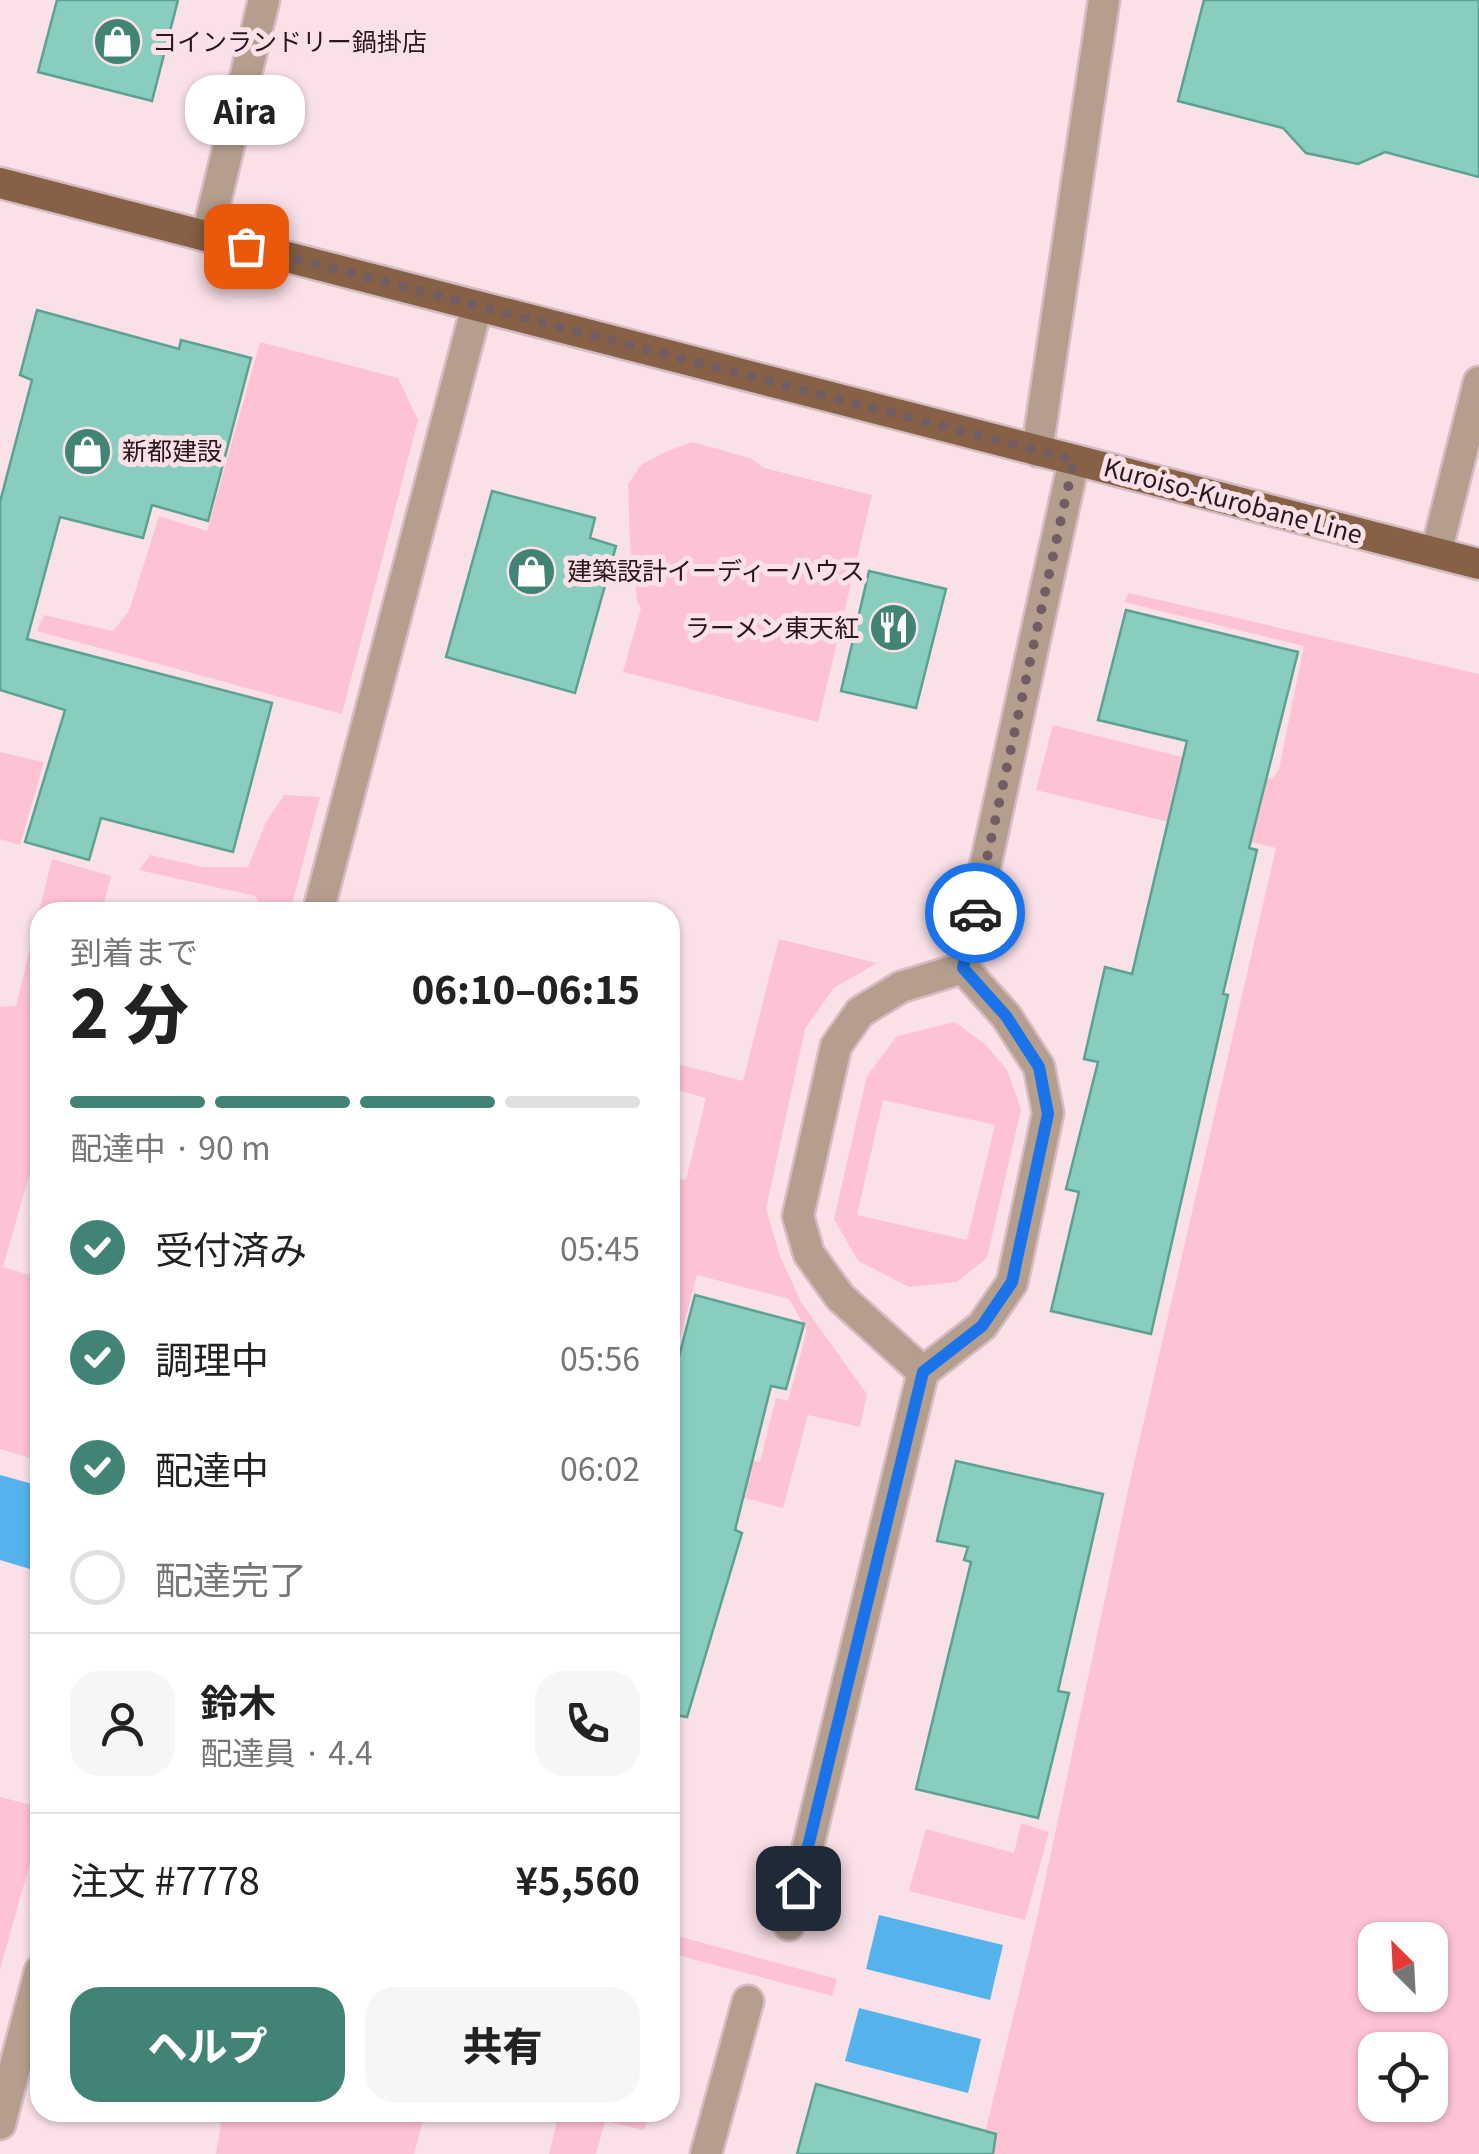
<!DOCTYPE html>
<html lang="ja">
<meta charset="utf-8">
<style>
:root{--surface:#fff;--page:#f6f6f6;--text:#222;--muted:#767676;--line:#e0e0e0;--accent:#418476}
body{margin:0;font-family:Georgia,"Noto Sans JP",serif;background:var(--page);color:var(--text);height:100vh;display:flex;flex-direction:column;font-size:38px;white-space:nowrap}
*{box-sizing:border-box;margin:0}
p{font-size:32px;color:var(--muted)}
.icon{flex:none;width:55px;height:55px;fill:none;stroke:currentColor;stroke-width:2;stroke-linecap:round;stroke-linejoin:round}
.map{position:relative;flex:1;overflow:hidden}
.panel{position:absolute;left:30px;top:902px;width:650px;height:1220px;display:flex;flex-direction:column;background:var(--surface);border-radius:30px;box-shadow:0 2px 8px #0004}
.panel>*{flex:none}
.needle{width:65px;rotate:336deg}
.tools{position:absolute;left:1358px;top:1922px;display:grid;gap:20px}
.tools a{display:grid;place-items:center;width:90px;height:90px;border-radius:20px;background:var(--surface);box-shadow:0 2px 8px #0004;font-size:50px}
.pin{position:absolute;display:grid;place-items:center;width:85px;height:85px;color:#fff;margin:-42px;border-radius:20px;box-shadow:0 5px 15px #0006}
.courier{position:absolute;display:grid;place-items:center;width:100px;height:100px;margin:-50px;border:8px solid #1a73e8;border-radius:50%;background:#fff;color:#222;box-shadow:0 2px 12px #0007}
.bubble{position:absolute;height:70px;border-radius:30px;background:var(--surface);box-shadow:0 2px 8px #0004;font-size:32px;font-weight:800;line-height:70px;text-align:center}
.overview em{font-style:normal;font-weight:800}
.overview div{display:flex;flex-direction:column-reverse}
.overview{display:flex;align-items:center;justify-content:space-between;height:170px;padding:0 40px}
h1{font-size:65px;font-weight:800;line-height:75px}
.bar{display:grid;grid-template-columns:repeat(4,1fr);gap:15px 10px;align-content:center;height:120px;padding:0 40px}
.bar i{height:12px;border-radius:8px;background:var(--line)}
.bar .selected{background:var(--accent)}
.bar p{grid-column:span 4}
.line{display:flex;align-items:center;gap:25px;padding:0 40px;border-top:2px solid var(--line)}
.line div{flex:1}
.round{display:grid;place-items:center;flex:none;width:105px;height:105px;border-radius:30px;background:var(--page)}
ol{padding:0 40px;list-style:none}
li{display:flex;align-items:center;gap:30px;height:110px}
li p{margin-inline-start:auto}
li .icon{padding:10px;border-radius:50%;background:var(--accent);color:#fff;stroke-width:4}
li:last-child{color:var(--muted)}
li i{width:55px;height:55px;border:5px solid var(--line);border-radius:50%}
.button{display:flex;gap:20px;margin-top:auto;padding:20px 40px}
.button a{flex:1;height:115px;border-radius:30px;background:var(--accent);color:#fff;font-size:40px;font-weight:800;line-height:115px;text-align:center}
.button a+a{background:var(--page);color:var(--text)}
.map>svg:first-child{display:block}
</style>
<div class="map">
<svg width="1479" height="2154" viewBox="0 0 1479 2154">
<rect width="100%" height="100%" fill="#fae0e7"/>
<!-- green -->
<g fill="#fdc3d5" fill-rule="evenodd">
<path d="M 260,342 L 398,378 L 418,420 L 342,714 L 37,631 L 44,615 L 113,631 L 129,611 L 159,516 L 207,531 Z"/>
<path d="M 692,442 L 750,458 L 764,468 L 872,495 L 818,722 L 623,672 L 641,608 L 637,601 L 630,544 L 628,484 L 641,465 L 663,453 Z"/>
<path d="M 1129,593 L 1479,674 L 1479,2154 L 980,2154 L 1036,1923 L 1128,1490 L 1276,848 L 1036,790 L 1053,725 L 1272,779 L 1279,769 L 1304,646 L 1124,602 ZM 1375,1940 L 1430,1940 L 1430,1995 L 1375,1995 ZM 1375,2050 L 1430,2050 L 1430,2105 L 1375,2105 Z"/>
<path d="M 0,752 L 44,762 L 20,845 L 0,839 Z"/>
<path d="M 284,795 L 320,797 L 290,912 L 264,912 L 255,896 L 139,870 L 150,855 L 202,867 L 248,867 L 266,822 Z"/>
<path d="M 52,859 L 111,876 L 102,912 L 40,912 L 40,1151 L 36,1151 L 3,1267 L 40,1278 L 40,1461 L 0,1449 L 0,1007 L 16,1006 Z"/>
<path d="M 779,939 L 877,963 L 834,988 L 805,1029 L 766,1209 L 780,1256 L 801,1302 L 867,1394 L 860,1427 L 808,1415 L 783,1508 L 670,1478 L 677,1441 L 760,1462 L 776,1398 L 788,1401 L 807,1330 L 789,1299 L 697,1275 L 673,1366 L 670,1365 L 670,1177 L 686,1180 L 706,1098 L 670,1088 L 670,1062 L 743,1081 Z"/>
<path d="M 955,1022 L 986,1045 L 1007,1070 L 1021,1109 L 987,1258 L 957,1282 L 909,1287 L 858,1261 L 834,1219 L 867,1076 L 897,1036 ZM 883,1100 L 995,1125 L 967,1240 L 857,1215 Z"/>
<path d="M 0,1797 L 40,1807 L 40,1828 L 0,1969 Z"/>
<path d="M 1021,1823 L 1049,1832 L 1025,1920 L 909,1891 L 926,1829 L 1014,1853 Z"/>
<path d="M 670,1934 L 837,1979 L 832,1996 L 670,1953 Z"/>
<path d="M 223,2113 L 223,2112 L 425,2113 L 414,2154 L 216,2154 Z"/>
<path d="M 559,2113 L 559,2112 L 650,2113 L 644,2130 L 605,2121 L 596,2154 L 549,2154 Z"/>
</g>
<!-- water -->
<g fill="#55b3ec">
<path d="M 0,1475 L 40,1486 L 40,1572 L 0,1560 Z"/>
<path d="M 879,1915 L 1003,1945 L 990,2000 L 866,1969 Z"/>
<path d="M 859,2008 L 981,2039 L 968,2093 L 845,2061 Z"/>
</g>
<!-- building -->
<g fill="#88cdbd" stroke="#5ca192" stroke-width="2.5">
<path d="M 57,0 L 178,0 L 152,101 L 38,72 Z"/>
<path d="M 1204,0 L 1479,0 L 1479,177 L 1385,152 L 1358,164 L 1306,153 L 1283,128 L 1178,101 Z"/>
<path d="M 37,310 L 179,349 L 181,340 L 251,358 L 208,521 L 152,505 L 143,538 L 60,517 L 27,639 L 272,703 L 233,852 L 101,818 L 89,860 L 25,842 L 65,710 L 0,690 L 0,502 L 32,380 L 20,375 Z"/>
<path d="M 492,491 L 595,518 L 590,538 L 616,546 L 575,693 L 446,657 Z"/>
<path d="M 869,571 L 946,589 L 916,708 L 841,691 Z"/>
<path d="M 1126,610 L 1298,652 L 1249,848 L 1257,850 L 1223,994 L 1228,995 L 1151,1334 L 1051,1311 L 1079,1192 L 1066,1189 L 1098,1062 L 1084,1059 L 1105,967 L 1132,974 L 1187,741 L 1098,720 Z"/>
<path d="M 695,1295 L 804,1324 L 786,1389 L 771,1386 L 735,1530 L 742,1533 L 687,1717 L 670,1714 L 670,1391 Z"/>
<path d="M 956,1461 L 1103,1494 L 1058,1691 L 1069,1693 L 1038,1818 L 916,1789 L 971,1562 L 964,1560 L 968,1547 L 937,1541 Z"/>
<path d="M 816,2084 L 996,2134 L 993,2154 L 797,2154 Z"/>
</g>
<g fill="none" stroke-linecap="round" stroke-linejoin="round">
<defs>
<g id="street">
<path d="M 207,236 L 264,0"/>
<path d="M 1037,451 L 1104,0"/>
<path d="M 1436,553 L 1479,382"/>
<path d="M 318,912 L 477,306"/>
<path d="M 923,1372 L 840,1297 L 809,1254 L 798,1216 L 836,1046 L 860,1012 L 901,987 L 963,968"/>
<path d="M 789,1925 L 923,1372 L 982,1326 L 1012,1283 L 1048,1113 L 1039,1067 L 1006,1016 L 963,968 L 1074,460"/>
<path d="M 0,2124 L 40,1971"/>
<path d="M 706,2154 L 748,2001"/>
</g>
<path id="primary" d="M 0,183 L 1479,564"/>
</defs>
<!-- street casing -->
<use href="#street" stroke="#d5bcc3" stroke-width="35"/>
<!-- primary casing -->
<use href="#primary" stroke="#d5bcc3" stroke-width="35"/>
<!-- street -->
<use href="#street" stroke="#b49f8f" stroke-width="30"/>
<!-- primary -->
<use href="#primary" stroke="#866145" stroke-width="30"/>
</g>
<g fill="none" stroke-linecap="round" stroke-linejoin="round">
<!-- done -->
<path stroke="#735d64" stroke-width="10" stroke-dasharray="0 18" d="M 246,246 L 1074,460 L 975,913"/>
<!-- route -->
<path stroke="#1a73e8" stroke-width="12" d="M 798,1888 L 923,1372 L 982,1326 L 1012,1282 L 1048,1114 L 1039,1067 L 1006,1016 L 963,968 L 975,913"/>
</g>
<!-- icons -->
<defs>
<symbol id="shop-disc" viewBox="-11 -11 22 22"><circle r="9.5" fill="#418476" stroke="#fae0e7"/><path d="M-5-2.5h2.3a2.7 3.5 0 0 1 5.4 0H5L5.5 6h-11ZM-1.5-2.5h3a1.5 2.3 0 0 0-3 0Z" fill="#fff"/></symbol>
<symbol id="restaurant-disc" viewBox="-11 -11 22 22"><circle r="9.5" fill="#418476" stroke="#fae0e7"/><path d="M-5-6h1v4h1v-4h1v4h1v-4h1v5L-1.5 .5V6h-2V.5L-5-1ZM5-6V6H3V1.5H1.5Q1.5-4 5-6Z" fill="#fff"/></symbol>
</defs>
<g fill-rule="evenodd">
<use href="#shop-disc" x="90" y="14" width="55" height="55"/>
<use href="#shop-disc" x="60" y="424" width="55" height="55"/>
<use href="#shop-disc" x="504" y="544" width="55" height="55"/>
<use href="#restaurant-disc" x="866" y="600" width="55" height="55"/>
</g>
<g text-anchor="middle" stroke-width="10" stroke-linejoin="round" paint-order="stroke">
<!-- poi labels -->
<g font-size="25" fill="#2b161d" stroke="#fae0e7" text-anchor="start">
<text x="152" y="51">コインランドリー鍋掛店</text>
<text x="122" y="460">新都建設</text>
<text x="567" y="580">建築設計イーディーハウス</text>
<text x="859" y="637" text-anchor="end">ラーメン東天紅</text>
</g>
<!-- street labels -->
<g font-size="25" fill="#2b161d" stroke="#fae0e7">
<text transform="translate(1233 501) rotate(15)" y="9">Kuroiso-Kurobane Line</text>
</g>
</g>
</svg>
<div class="tools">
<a><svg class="needle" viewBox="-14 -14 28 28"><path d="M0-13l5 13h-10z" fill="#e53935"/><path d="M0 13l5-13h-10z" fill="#767676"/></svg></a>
<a><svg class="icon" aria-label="locate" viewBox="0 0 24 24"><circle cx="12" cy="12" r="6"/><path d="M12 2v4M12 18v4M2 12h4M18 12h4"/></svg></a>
</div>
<div class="pin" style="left:246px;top:246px;background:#ea580c"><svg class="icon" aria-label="bag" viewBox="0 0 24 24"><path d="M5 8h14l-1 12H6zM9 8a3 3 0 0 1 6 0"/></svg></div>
<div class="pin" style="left:798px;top:1888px;background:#1f2937"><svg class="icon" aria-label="home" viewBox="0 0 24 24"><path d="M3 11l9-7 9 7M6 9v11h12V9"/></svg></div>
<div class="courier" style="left:975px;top:913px"><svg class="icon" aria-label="car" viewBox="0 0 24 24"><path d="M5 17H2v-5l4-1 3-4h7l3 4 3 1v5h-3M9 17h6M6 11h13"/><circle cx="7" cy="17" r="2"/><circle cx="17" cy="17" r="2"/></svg></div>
<div class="bubble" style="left:185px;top:75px;width:120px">Aira</div>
<section class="panel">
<div class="overview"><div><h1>2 分</h1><p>到着まで</p></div><em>06:10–06:15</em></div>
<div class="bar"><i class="selected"></i><i class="selected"></i><i class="selected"></i><i></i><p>配達中 · 90 m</p></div>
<ol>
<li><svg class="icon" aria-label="check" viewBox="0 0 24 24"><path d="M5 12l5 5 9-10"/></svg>受付済み<p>05:45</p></li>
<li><svg class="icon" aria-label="check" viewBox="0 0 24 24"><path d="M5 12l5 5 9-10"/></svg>調理中<p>05:56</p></li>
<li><svg class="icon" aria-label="check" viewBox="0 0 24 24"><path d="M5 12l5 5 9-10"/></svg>配達中<p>06:02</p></li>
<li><i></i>配達完了</li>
</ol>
<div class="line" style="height:180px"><a class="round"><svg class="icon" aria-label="person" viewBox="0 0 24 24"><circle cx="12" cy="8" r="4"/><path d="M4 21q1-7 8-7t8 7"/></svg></a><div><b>鈴木</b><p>配達員 · 4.4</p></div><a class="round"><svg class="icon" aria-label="phone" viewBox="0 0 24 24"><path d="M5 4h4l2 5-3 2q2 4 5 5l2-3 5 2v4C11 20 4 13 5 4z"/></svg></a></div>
<div class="line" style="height:130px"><div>注文 #7778</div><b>¥5,560</b></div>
<div class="button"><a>ヘルプ</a><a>共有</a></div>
</section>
</div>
